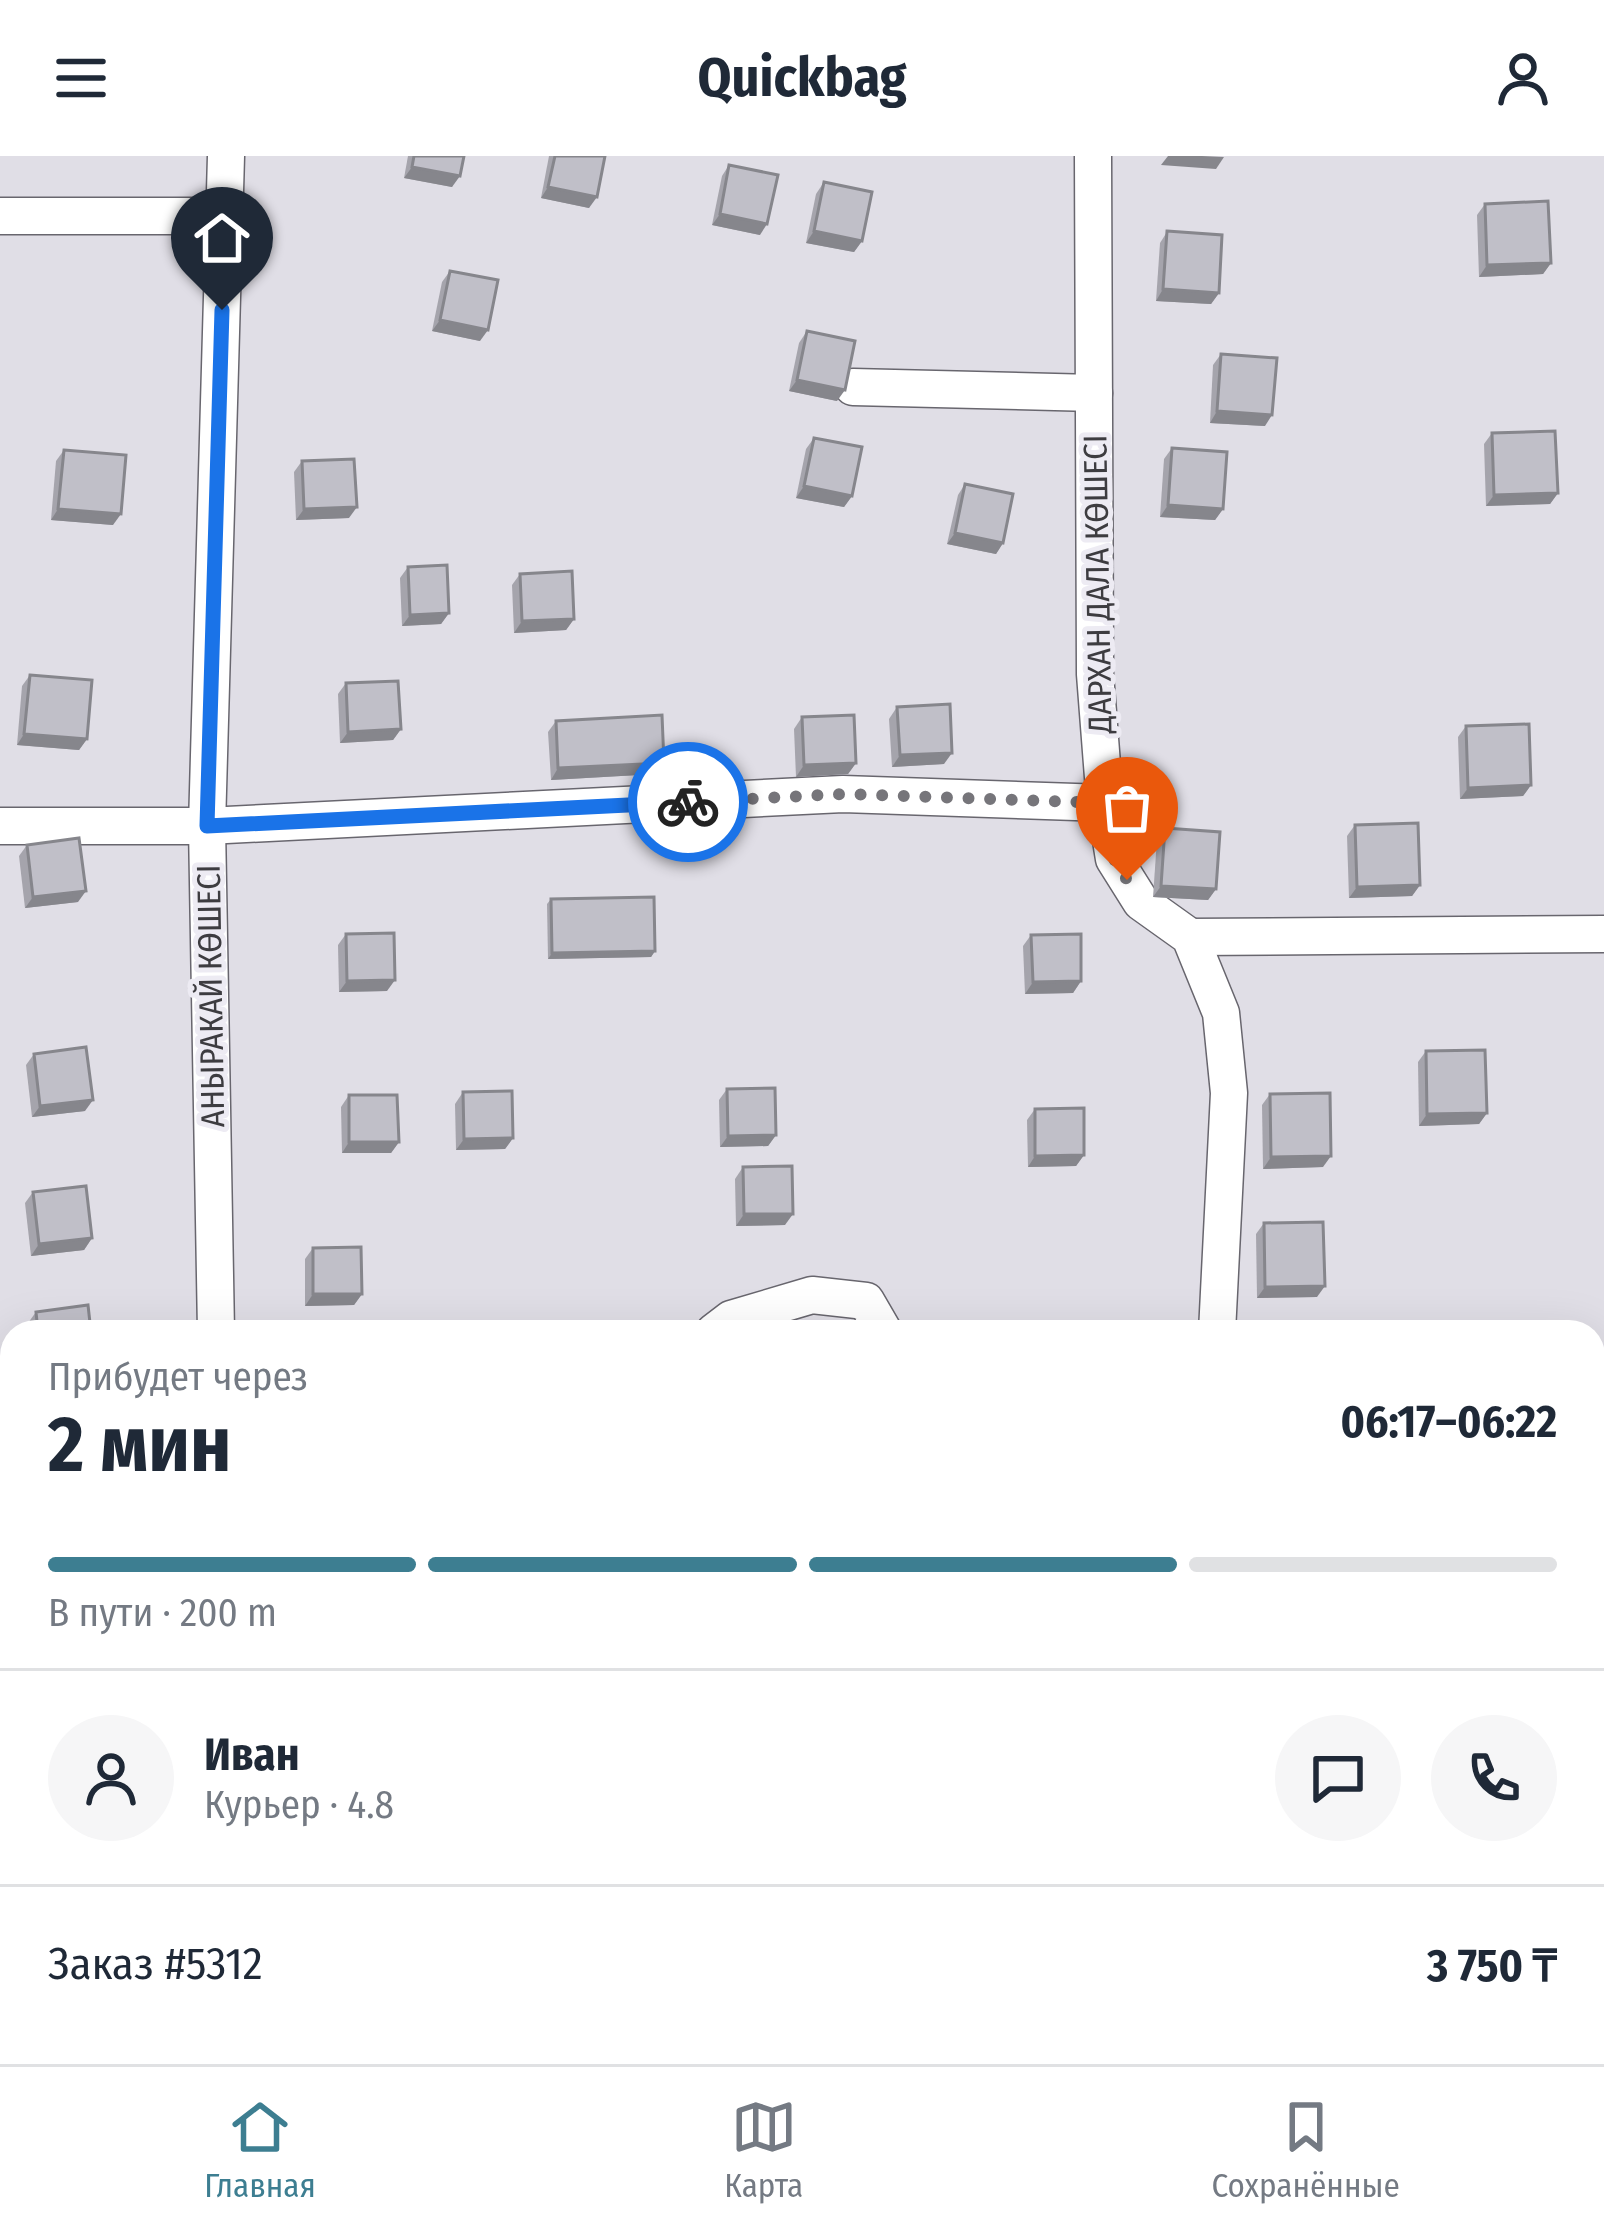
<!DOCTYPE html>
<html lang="ru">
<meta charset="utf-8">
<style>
:root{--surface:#fff;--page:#f6f6f7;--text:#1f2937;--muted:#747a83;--line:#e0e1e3;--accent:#3d7e91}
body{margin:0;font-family:"Fira Sans Condensed",sans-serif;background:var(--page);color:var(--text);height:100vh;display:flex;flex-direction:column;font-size:45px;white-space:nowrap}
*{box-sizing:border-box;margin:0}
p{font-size:39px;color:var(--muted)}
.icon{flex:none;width:66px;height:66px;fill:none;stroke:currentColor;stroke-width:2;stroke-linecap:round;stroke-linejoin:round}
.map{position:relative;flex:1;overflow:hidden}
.side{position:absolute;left:0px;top:1164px;width:1605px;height:744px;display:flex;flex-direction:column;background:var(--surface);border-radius:36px 36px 0 0;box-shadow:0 12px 48px #0002}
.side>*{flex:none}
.pin{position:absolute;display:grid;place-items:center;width:102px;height:102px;color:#fff;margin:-123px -51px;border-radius:50% 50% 50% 0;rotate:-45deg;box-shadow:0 0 12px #0007}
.pin .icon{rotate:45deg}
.courier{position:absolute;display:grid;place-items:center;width:120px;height:120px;margin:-60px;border:9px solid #1a73e8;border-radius:50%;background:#fff;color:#222;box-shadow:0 3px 15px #0007}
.head em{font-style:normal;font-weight:700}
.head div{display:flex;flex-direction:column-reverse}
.head{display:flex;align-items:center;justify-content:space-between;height:204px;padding:0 48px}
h1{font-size:78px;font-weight:700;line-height:90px}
.bar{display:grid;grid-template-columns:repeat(4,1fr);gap:18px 12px;align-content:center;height:144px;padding:0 48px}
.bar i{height:15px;border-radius:9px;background:var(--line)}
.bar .active{background:var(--accent)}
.bar p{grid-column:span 4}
.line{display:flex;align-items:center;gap:30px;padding:0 48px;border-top:3px solid var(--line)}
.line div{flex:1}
.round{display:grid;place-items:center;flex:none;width:126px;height:126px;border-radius:63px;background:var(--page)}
header{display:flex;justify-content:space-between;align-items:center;height:156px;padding:0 48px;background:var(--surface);font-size:54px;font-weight:700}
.dock{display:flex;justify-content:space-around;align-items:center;height:168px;border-top:3px solid var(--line);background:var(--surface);font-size:33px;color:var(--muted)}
.dock a{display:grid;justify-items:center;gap:6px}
.dock .active{color:var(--accent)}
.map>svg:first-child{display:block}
</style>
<header><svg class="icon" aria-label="menu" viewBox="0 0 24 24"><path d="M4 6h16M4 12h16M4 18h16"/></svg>Quickbag<svg class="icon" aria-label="person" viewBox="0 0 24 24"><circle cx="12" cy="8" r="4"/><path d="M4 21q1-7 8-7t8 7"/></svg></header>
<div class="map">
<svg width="1604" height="1908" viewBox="0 0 1604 1908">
<rect width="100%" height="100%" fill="#e0dee6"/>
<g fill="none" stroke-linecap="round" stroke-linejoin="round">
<defs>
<g id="minor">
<path d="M 1093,0 L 1095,518 L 1105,647 L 1114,703 L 1141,746 L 1190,781 L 1221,857 L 1229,937 L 1217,1176"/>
<path d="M 0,60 L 225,60"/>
<path d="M 853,231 L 1094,237"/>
<path d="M 0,670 L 207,670 L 843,638 L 1105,647"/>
<path d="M 1190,781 L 1604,778"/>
<path d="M 216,1176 L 207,670 L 226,0"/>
<path d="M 714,1176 L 731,1163 L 812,1139 L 866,1145 L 884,1176"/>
<path d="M 1208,1896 L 1208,1908"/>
<path d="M 19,1908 L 229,1899"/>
</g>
</defs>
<!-- minor casing -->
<use href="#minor" stroke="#68666e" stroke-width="39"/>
<!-- minor -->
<use href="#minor" stroke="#fff" stroke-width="36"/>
</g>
<!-- wall -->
<g fill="#a5a4ac">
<path d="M 408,0 L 464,0 L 452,31 L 404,22 Z"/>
<path d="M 549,0 L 605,0 L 589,52 L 541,42 Z"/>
<path d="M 729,9 L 760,79 L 712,69 L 722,20 Z"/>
<path d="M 824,26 L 862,85 L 854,96 L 806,87 L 816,38 Z"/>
<path d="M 1485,48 L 1551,107 L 1543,118 L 1479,121 L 1477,59 Z"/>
<path d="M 1167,76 L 1219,137 L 1211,148 L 1156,145 L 1160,87 Z"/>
<path d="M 450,115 L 480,185 L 432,175 L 442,126 Z"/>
<path d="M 807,175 L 837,245 L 789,235 L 799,187 Z"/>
<path d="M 1221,198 L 1265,270 L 1210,267 L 1213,209 Z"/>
<path d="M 1492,277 L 1558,337 L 1550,348 L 1486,350 L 1484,288 Z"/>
<path d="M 814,282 L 852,340 L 844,351 L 796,342 L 806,293 Z"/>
<path d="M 1172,292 L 1223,353 L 1215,364 L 1160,361 L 1164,303 Z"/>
<path d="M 64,294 L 113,369 L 51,364 L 56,305 Z"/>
<path d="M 302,305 L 349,362 L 296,364 L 294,316 Z"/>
<path d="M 965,328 L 1003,387 L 996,398 L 947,388 L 958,339 Z"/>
<path d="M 408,411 L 449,457 L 441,468 L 402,470 L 400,422 Z"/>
<path d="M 520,418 L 574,463 L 566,474 L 514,477 L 512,429 Z"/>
<path d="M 30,519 L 87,583 L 79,594 L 17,589 L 22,530 Z"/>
<path d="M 346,527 L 401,573 L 393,584 L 340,587 L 338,538 Z"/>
<path d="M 897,551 L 944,608 L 892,611 L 889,563 Z"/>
<path d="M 802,561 L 856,607 L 848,618 L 796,621 L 794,573 Z"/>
<path d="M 556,565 L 656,618 L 551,624 L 548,576 Z"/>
<path d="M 1466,570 L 1531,629 L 1523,640 L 1460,643 L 1458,581 Z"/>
<path d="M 1355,669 L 1420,729 L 1412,740 L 1349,742 L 1347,680 Z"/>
<path d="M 1165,672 L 1216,733 L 1208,744 L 1153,741 L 1157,683 Z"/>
<path d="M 27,689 L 78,746 L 25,752 L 19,700 Z"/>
<path d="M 551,743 L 655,795 L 651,801 L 548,803 L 547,748 Z"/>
<path d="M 346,778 L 387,835 L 339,836 L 338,789 Z"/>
<path d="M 1031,779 L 1081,825 L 1073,837 L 1025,838 L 1023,790 Z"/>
<path d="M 1426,895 L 1487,957 L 1479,968 L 1419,970 L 1418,906 Z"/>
<path d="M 34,898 L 85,955 L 32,961 L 26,909 Z"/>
<path d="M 727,933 L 776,979 L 768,990 L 720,991 L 719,944 Z"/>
<path d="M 463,936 L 513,982 L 505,993 L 456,994 L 455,948 Z"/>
<path d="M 1270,938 L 1323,1011 L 1263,1013 L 1262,949 Z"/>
<path d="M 349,939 L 399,986 L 391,997 L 342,997 L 341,951 Z"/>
<path d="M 1035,953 L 1084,999 L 1076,1010 L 1028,1011 L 1027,964 Z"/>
<path d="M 743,1011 L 785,1069 L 736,1070 L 735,1023 Z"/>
<path d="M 33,1036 L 92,1082 L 84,1094 L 31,1100 L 25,1047 Z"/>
<path d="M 1264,1067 L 1317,1141 L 1257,1142 L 1256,1078 Z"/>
<path d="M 313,1092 L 362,1138 L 354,1149 L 305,1150 L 305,1103 Z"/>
<path d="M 36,1156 L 91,1176 L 29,1176 L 28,1167 Z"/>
</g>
<!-- shaded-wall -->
<g fill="#86868c">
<path d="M 1168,0 L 1202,0 L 1224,1 L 1216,13 L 1161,9 Z"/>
<path d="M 412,11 L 460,20 L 452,31 L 404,22 Z"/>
<path d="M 548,31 L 597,41 L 589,52 L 541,42 Z"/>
<path d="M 720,58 L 767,68 L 760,79 L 712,69 Z"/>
<path d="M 814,75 L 862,85 L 854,96 L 806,87 Z"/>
<path d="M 1551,107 L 1543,118 L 1479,121 L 1487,109 Z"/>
<path d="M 1163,133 L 1219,137 L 1211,148 L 1156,145 Z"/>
<path d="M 440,164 L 488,174 L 480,185 L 432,175 Z"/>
<path d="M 797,224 L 845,234 L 837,245 L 789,235 Z"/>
<path d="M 1217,255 L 1272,259 L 1265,270 L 1210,267 Z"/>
<path d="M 804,330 L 852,340 L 844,351 L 796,342 Z"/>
<path d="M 1558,337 L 1550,348 L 1486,350 L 1494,339 Z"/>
<path d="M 1168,349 L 1223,353 L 1215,364 L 1160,361 Z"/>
<path d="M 357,351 L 349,362 L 296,364 L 304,353 Z"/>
<path d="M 58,353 L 121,358 L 113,369 L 51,364 Z"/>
<path d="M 955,377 L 1003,387 L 996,398 L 947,388 Z"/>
<path d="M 449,457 L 441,468 L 402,470 L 410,459 Z"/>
<path d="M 574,463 L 566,474 L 514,477 L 522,465 Z"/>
<path d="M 401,573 L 393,584 L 340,587 L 348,576 Z"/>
<path d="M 24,578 L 87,583 L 79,594 L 17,589 Z"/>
<path d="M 952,597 L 944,608 L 892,611 L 900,599 Z"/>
<path d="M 664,607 L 656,618 L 551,624 L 558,612 Z"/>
<path d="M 856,607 L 848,618 L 796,621 L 804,609 Z"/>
<path d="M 1531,629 L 1523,640 L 1460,643 L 1468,632 Z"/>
<path d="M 1420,729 L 1412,740 L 1349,742 L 1357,731 Z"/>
<path d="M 1161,730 L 1216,733 L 1208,744 L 1153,741 Z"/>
<path d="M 86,735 L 78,746 L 25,752 L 33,741 Z"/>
<path d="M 655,795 L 651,801 L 548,803 L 552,797 Z"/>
<path d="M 395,824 L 387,835 L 339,836 L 347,825 Z"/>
<path d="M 1081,825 L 1073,837 L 1025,838 L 1033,826 Z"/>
<path d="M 93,944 L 85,955 L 32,961 L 40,950 Z"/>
<path d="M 1487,957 L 1479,968 L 1419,970 L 1427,958 Z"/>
<path d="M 776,979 L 768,990 L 720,991 L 728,980 Z"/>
<path d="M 513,982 L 505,993 L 456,994 L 464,983 Z"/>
<path d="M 349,986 L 399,986 L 391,997 L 342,997 Z"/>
<path d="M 1084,999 L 1076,1010 L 1028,1011 L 1035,1000 Z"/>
<path d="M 1331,1000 L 1323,1011 L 1263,1013 L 1271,1001 Z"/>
<path d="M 744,1058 L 793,1058 L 785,1069 L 736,1070 Z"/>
<path d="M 92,1082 L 84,1094 L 31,1100 L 39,1088 Z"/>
<path d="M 1325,1130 L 1317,1141 L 1257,1142 L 1265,1131 Z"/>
<path d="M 313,1138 L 362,1138 L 354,1149 L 305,1150 Z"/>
<path d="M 12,1878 L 12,1888 L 0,1890 L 0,1879 Z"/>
</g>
<!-- building -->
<g fill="#c0bfc8" stroke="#86868c" stroke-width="3">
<path d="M 414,0 L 464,0 L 460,20 L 412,11 Z"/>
<path d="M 555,0 L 605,0 L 597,41 L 548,31 Z"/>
<path d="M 729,9 L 778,19 L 767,68 L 720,58 Z"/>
<path d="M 824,26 L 872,36 L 862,85 L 814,75 Z"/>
<path d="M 1548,45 L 1551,107 L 1487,109 L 1485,48 Z"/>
<path d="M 1167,75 L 1222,79 L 1219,137 L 1163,133 Z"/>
<path d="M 450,115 L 498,124 L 488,174 L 440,164 Z"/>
<path d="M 807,175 L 855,185 L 845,234 L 797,224 Z"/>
<path d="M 1221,198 L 1277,202 L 1272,259 L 1217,255 Z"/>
<path d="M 1555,275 L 1558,337 L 1494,339 L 1492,277 Z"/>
<path d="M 814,282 L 862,291 L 852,340 L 804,330 Z"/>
<path d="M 1172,292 L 1227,296 L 1223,353 L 1168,349 Z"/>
<path d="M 64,294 L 126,299 L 121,358 L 58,353 Z"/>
<path d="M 354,303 L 357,351 L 304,353 L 302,305 Z"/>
<path d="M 965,328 L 1013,338 L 1003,387 L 955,377 Z"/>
<path d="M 447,409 L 449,457 L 410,459 L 408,411 Z"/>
<path d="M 572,415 L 574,463 L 522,465 L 520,418 Z"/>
<path d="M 30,519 L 92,524 L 87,583 L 24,578 Z"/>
<path d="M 398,525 L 401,573 L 348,576 L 346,527 Z"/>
<path d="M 950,548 L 952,597 L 900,599 L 897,551 Z"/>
<path d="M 662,559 L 664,607 L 558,612 L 556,565 Z"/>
<path d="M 854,559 L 856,607 L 804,609 L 802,561 Z"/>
<path d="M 1529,568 L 1531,629 L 1468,632 L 1466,570 Z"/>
<path d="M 1418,667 L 1420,729 L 1357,731 L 1355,669 Z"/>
<path d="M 1165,672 L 1220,676 L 1216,733 L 1161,730 Z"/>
<path d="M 79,682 L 86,735 L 33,741 L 27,689 Z"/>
<path d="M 654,741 L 655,795 L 552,797 L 551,743 Z"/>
<path d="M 394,777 L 395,824 L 347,825 L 346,778 Z"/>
<path d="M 1081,778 L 1081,825 L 1033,826 L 1031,779 Z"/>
<path d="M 86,891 L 93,944 L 40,950 L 34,898 Z"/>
<path d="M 1485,894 L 1487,957 L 1427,958 L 1426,895 Z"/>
<path d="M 775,932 L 776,979 L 728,980 L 727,933 Z"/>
<path d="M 512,935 L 513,982 L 464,983 L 463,936 Z"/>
<path d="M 1330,937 L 1331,1000 L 1271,1001 L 1270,938 Z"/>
<path d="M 349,939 L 397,939 L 399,986 L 349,986 Z"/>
<path d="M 1084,952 L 1084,999 L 1035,1000 L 1035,953 Z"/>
<path d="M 792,1010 L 793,1058 L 744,1058 L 743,1011 Z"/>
<path d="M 86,1030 L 92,1082 L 39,1088 L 33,1036 Z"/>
<path d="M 1323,1066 L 1325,1130 L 1265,1131 L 1264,1067 Z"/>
<path d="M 361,1091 L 362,1138 L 313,1138 L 313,1092 Z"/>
<path d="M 88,1149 L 91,1176 L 38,1176 L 36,1156 Z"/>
<path d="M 12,1824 L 12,1878 L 0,1879 L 0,1826 Z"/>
</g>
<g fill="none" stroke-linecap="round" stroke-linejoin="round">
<!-- done -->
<path stroke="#76757a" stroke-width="12" stroke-dasharray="0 21.6" d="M 688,646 L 843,638 L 1105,647 L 1114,703 L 1127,724"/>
<!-- route -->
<path stroke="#1a73e8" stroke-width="15" d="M 222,154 L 207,670 L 688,646"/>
</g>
<g text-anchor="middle" stroke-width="10" stroke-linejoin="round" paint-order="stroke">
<!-- street labels -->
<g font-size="33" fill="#3d3c40" stroke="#edebf3">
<text transform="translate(1097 428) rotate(-91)" y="12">ДАРХАН ДАЛА КӨШЕСІ</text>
<text transform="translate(210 840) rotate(-91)" y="12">АНЫРАКАЙ КӨШЕСІ</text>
</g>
</g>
</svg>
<div class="pin" style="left:1127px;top:724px;background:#ea580c"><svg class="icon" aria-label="bag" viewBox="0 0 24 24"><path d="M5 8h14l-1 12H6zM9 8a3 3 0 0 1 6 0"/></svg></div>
<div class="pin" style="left:222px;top:154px;background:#1f2937"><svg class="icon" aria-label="home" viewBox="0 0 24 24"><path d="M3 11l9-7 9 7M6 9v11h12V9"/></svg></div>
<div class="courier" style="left:688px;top:646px"><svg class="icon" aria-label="bike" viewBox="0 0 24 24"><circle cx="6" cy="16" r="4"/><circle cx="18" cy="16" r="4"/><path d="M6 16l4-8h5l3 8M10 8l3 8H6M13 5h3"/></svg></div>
<section class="side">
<div class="head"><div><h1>2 мин</h1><p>Прибудет через</p></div><em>06:17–06:22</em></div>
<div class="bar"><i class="active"></i><i class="active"></i><i class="active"></i><i></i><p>В пути · 200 m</p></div>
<div class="line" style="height:216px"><a class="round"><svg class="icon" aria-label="person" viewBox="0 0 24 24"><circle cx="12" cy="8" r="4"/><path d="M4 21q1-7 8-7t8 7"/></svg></a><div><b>Иван</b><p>Курьер · 4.8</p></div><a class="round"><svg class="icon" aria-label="chat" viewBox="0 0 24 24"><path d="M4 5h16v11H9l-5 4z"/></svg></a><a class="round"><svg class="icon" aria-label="phone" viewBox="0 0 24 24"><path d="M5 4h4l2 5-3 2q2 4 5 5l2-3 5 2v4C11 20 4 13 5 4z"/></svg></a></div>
<div class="line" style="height:156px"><div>Заказ #5312</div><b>3 750 ₸</b></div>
</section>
</div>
<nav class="dock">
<a class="active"><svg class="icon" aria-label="home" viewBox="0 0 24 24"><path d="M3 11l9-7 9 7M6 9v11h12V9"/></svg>Главная</a>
<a><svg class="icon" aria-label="map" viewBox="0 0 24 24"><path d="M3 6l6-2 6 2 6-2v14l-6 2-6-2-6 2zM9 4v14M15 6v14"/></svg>Карта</a>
<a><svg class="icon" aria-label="saved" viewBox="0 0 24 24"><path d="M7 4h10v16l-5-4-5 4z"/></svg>Сохранённые</a>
</nav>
